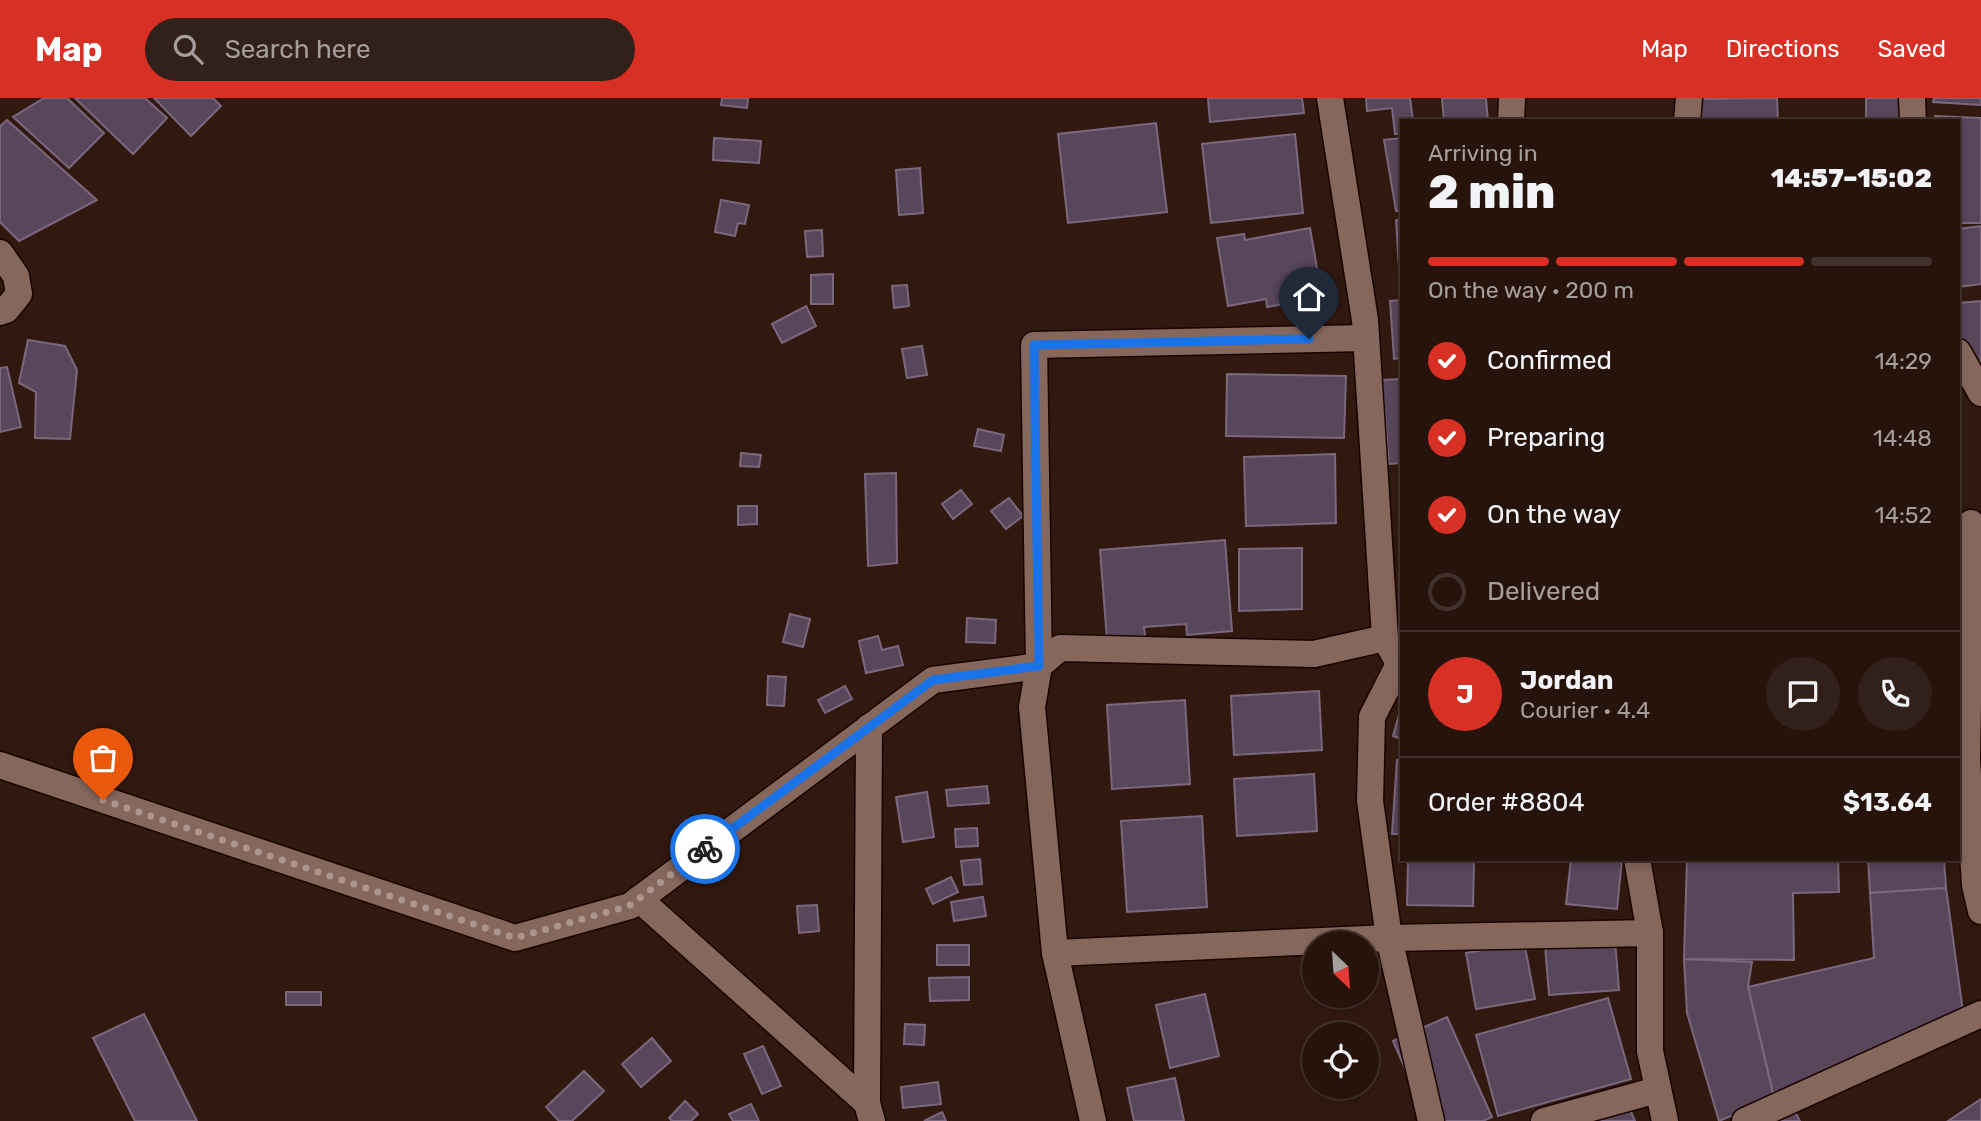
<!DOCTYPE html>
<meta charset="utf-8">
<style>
:root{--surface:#26130c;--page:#32201a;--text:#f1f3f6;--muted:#a49e9d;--line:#42322d;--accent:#d93025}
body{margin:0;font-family:Rubik,sans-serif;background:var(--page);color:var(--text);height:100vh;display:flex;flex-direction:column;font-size:26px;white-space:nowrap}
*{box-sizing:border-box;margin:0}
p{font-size:23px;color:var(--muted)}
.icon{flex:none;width:38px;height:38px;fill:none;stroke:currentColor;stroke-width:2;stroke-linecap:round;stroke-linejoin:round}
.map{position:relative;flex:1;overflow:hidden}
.sheet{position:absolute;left:1400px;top:21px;width:560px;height:742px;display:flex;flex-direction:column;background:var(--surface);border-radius:0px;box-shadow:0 4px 10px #0003,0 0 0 2px var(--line)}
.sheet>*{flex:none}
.needle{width:46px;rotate:155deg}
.fabs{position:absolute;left:1302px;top:833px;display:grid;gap:14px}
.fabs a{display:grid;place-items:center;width:77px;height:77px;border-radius:50%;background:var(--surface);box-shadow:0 4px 10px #0003,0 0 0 2px var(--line);font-size:35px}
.pin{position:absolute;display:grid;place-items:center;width:60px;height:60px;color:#fff;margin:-72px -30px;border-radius:50% 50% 50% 0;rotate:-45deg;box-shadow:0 0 7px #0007}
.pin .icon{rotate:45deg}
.courier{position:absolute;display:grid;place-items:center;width:70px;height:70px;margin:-35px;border:5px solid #1a73e8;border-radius:50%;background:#fff;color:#222;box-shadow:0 2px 9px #0007}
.headline em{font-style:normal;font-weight:800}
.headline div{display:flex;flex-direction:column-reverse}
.headline{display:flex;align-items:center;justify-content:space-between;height:119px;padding:0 28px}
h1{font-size:46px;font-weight:800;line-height:52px}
.bar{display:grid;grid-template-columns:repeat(4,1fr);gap:10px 7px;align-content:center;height:84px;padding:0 28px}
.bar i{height:9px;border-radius:5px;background:var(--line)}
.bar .current{background:var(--accent)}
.bar p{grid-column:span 4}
.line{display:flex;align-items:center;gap:18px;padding:0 28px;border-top:2px solid var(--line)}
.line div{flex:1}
.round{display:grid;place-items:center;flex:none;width:74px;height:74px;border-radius:37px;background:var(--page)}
ol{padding:0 28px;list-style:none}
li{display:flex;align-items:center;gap:21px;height:77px}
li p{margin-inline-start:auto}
li .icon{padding:7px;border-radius:50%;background:var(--accent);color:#fff;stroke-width:4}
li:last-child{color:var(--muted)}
li i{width:38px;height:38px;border:4px solid var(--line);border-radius:50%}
header{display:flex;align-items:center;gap:42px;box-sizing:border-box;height:98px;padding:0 35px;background:var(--accent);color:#fff}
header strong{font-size:33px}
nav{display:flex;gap:38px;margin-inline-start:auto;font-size:24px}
.search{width:490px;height:63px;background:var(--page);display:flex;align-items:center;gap:18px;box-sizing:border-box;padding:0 24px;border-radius:38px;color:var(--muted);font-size:26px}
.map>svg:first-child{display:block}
</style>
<header>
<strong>Map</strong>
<div class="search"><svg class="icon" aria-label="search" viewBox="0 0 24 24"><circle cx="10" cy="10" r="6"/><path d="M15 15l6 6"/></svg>Search here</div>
<nav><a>Map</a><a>Directions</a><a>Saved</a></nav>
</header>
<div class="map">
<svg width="1981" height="1023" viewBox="0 0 1981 1023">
<rect width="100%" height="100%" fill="#321910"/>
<!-- building -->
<g fill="#58465b" stroke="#7b677e" stroke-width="2">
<path d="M 44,0 L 67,0 L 104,35 L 69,70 L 13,19 Z"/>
<path d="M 75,0 L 145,0 L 167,20 L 133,56 Z"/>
<path d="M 154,0 L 213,0 L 221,8 L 191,38 Z"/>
<path d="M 722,0 L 748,0 L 747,10 L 721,7 Z"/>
<path d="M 1208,0 L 1302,0 L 1304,15 L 1210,24 Z"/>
<path d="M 1366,0 L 1410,0 L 1413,23 L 1402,23 L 1402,35 L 1395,36 L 1392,10 L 1367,13 Z"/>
<path d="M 1442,0 L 1486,0 L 1488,23 L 1444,23 Z"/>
<path d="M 1777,0 L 1778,23 L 1697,23 L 1695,1 Z"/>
<rect x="1866" y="0" width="48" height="23"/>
<path d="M 1934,0 L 1981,0 L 1981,7 L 1933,4 Z"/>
<path d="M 1935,18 L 1981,20 L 1981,125 L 1958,125 L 1958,23 L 1935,23 Z"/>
<path d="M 7,22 L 97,102 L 19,143 L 0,124 L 0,28 Z"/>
<path d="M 1156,25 L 1167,114 L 1068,125 L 1058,36 Z"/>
<path d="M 1295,36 L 1303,115 L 1211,125 L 1202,46 Z"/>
<path d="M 714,40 L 761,43 L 759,65 L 713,62 Z"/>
<path d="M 1402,40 L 1402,112 L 1396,113 L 1384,42 Z"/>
<path d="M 920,70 L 923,115 L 899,117 L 896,72 Z"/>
<path d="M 721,102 L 749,107 L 745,126 L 738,125 L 735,138 L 715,134 Z"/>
<path d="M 1396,122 L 1402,122 L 1402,186 L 1400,186 Z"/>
<path d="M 1981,128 L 1981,186 L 1958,189 L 1958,131 Z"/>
<path d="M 1310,130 L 1322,199 L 1267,209 L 1266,201 L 1228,208 L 1217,140 L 1244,136 L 1245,142 Z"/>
<path d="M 822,132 L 823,158 L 807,159 L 805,133 Z"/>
<path d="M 833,176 L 833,206 L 811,206 L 811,177 Z"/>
<path d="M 907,187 L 909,208 L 894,210 L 892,188 Z"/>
<path d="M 1402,202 L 1402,260 L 1394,261 L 1390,203 Z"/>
<path d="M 1981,203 L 1981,273 L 1958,246 L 1958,205 Z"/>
<path d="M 806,208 L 816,228 L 782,245 L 772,226 Z"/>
<path d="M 28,242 L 65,248 L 77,272 L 70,341 L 35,340 L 36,294 L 19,285 Z"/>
<path d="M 922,248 L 927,277 L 907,280 L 902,251 Z"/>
<path d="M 7,269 L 21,329 L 0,334 L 0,270 Z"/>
<path d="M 1227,276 L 1346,278 L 1344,340 L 1226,338 Z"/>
<path d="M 1402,281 L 1402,365 L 1389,366 L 1382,282 Z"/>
<path d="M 978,331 L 1004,337 L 1001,353 L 974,348 Z"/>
<path d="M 741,355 L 761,357 L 759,369 L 740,368 Z"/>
<path d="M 1335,356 L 1336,425 L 1246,428 L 1244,359 Z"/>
<path d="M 896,375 L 897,465 L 868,468 L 865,376 Z"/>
<path d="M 961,392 L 972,406 L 953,421 L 942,406 Z"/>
<path d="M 1009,400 L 1023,418 L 1006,431 L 991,413 Z"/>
<path d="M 738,408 L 757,408 L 757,426 L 738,427 Z"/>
<path d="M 1225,442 L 1232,533 L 1187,537 L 1186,526 L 1144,529 L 1145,538 L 1107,541 L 1100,452 Z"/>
<path d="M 1302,450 L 1302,511 L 1239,513 L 1239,451 Z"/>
<path d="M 790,516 L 810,521 L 803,549 L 783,544 Z"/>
<path d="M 967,520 L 996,522 L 995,545 L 966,544 Z"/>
<path d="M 878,538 L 882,552 L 898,548 L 903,567 L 866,575 L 859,543 Z"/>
<path d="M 768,578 L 786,579 L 784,608 L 767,607 Z"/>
<path d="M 845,588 L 852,601 L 825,615 L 818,602 Z"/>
<path d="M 1319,593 L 1322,652 L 1234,657 L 1231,598 Z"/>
<path d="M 1185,602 L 1190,686 L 1112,691 L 1107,607 Z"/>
<path d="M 1402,606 L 1402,641 L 1393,638 Z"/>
<path d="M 1397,662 L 1402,662 L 1402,736 L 1392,736 Z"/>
<path d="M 1314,676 L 1317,733 L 1237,738 L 1234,681 Z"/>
<path d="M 987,688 L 989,705 L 948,708 L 946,692 Z"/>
<path d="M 927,694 L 934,739 L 903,744 L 896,699 Z"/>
<path d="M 1202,718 L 1207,809 L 1127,814 L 1121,723 Z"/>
<path d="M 977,730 L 978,748 L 956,749 L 955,731 Z"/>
<path d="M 980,761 L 982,786 L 964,787 L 961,763 Z"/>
<path d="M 1571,761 L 1622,761 L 1617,811 L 1566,806 Z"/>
<path d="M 1687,761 L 1838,761 L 1839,794 L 1793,795 L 1794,862 L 1684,861 Z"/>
<path d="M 1868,761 L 1944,761 L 1946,790 L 1870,795 Z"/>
<path d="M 1408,764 L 1474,764 L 1473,808 L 1407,807 Z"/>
<path d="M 951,779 L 958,794 L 933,806 L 926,791 Z"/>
<path d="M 1946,790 L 1964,921 L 1774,1000 L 1748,889 L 1874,860 L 1870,795 Z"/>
<path d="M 983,799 L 986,818 L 954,823 L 951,804 Z"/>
<path d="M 817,807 L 819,833 L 799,835 L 797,808 Z"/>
<path d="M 1615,842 L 1619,892 L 1549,897 L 1545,847 Z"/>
<path d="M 1524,844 L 1535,901 L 1476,911 L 1466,855 Z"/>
<rect x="937" y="847" width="32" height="20"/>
<path d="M 1684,861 L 1752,864 L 1748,889 L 1774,1000 L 1719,1023 L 1687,915 Z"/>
<path d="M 969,879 L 969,902 L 930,903 L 929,880 Z"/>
<rect x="286" y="894" width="35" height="13"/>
<path d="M 1205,896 L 1219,958 L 1170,970 L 1156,907 Z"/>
<path d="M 1608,900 L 1631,981 L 1498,1018 L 1476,937 Z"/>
<path d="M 144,916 L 197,1023 L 135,1023 L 93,940 Z"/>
<path d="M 1447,919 L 1492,1019 L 1483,1023 L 1428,1023 L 1393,943 Z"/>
<path d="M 905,926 L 925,927 L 924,947 L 904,946 Z"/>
<path d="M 652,940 L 671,963 L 641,989 L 622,966 Z"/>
<path d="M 763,948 L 781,988 L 762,996 L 744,956 Z"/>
<path d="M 584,973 L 604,993 L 572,1023 L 559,1023 L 546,1009 Z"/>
<path d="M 1175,980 L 1184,1023 L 1134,1023 L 1127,990 Z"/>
<path d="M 938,984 L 941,1006 L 903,1010 L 901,989 Z"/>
<path d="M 1981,1001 L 1981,1023 L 1948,1023 Z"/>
<path d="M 685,1003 L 698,1016 L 691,1023 L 672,1023 L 669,1020 Z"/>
<path d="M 1790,1004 L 1800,1023 L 1754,1023 Z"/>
<path d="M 751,1006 L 759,1023 L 733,1023 L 729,1016 Z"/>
<path d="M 1629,1009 L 1635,1023 L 1597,1023 Z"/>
<path d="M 942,1014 L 946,1023 L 924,1023 Z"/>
</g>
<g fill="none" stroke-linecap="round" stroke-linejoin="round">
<defs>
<g id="minor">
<path d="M 1330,0 L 1365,222 L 1385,540 L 1402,571"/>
<path d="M 1912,0 L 1913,23"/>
<path d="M 1511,23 L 1512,0"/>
<path d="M 1687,23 L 1689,0"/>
<path d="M 0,155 L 16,178 L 19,196 L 6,212 L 0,214"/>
<path d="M 1958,254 L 1981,295"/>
<path d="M 1971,425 L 1967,662 L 1975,787 L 1981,813"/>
<path d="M 1398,568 L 1372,619 L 1370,703 L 1389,840 L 1431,1023"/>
<path d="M 869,629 L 867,1005 L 872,1023"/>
<path d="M 0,667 L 515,840 L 630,808 L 933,582 L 1039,568 L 1034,247 L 1364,240"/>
<path d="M 1637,761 L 1650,835 L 1650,953 L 1665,1023"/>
<path d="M 639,801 L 867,1005"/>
<path d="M 1055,855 L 1389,840 L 1650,835"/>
<path d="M 1093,1023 L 1055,855 L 1032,609 L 1039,568 L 1060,550 L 1314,556 L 1385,540"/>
<path d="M 1544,1023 L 1657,992"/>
<path d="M 1745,1023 L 1981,916"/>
</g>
</defs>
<!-- minor casing -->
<use href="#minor" stroke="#190400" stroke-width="29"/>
<!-- minor -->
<use href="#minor" stroke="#85675c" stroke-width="26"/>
</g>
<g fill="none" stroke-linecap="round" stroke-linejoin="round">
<!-- done -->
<path stroke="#ab968f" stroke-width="7" stroke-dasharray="0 12.6" d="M 103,702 L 515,840 L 629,808 L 705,751"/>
<!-- route -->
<path stroke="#1a73e8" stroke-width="9" d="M 705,751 L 933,582 L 1039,568 L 1034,247 L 1309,241"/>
</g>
</svg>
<div class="fabs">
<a><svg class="needle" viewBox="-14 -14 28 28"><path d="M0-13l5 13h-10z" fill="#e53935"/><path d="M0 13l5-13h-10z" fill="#a49e9d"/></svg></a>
<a><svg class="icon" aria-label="locate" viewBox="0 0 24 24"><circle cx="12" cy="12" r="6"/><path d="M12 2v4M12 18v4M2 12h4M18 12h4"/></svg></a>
</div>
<div class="pin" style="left:103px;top:702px;background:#ea580c"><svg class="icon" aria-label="bag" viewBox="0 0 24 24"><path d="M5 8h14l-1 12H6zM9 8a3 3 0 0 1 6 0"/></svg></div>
<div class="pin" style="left:1309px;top:241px;background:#1f2937"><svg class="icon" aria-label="home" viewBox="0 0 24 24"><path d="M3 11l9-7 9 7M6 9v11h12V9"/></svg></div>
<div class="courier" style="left:705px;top:751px"><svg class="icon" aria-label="bike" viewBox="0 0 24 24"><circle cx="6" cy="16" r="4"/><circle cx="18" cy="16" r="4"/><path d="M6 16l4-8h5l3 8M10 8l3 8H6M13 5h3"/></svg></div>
<section class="sheet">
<div class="headline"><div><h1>2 min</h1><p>Arriving in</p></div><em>14:57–15:02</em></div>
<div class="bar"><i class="current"></i><i class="current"></i><i class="current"></i><i></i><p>On the way · 200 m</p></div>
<ol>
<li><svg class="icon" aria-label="check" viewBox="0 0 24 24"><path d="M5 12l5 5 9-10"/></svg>Confirmed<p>14:29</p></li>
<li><svg class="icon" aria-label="check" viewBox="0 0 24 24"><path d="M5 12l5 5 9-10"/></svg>Preparing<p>14:48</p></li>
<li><svg class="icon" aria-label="check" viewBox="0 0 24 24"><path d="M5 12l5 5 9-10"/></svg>On the way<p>14:52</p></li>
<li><i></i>Delivered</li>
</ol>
<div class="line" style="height:126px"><b class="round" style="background:var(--accent);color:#fff">J</b><div><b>Jordan</b><p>Courier · 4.4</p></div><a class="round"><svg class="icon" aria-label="chat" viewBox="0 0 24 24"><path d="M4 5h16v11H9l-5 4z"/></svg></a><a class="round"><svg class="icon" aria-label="phone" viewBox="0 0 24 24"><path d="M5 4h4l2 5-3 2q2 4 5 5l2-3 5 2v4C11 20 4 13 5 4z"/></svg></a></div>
<div class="line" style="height:91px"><div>Order #8804</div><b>$13.64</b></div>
</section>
</div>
